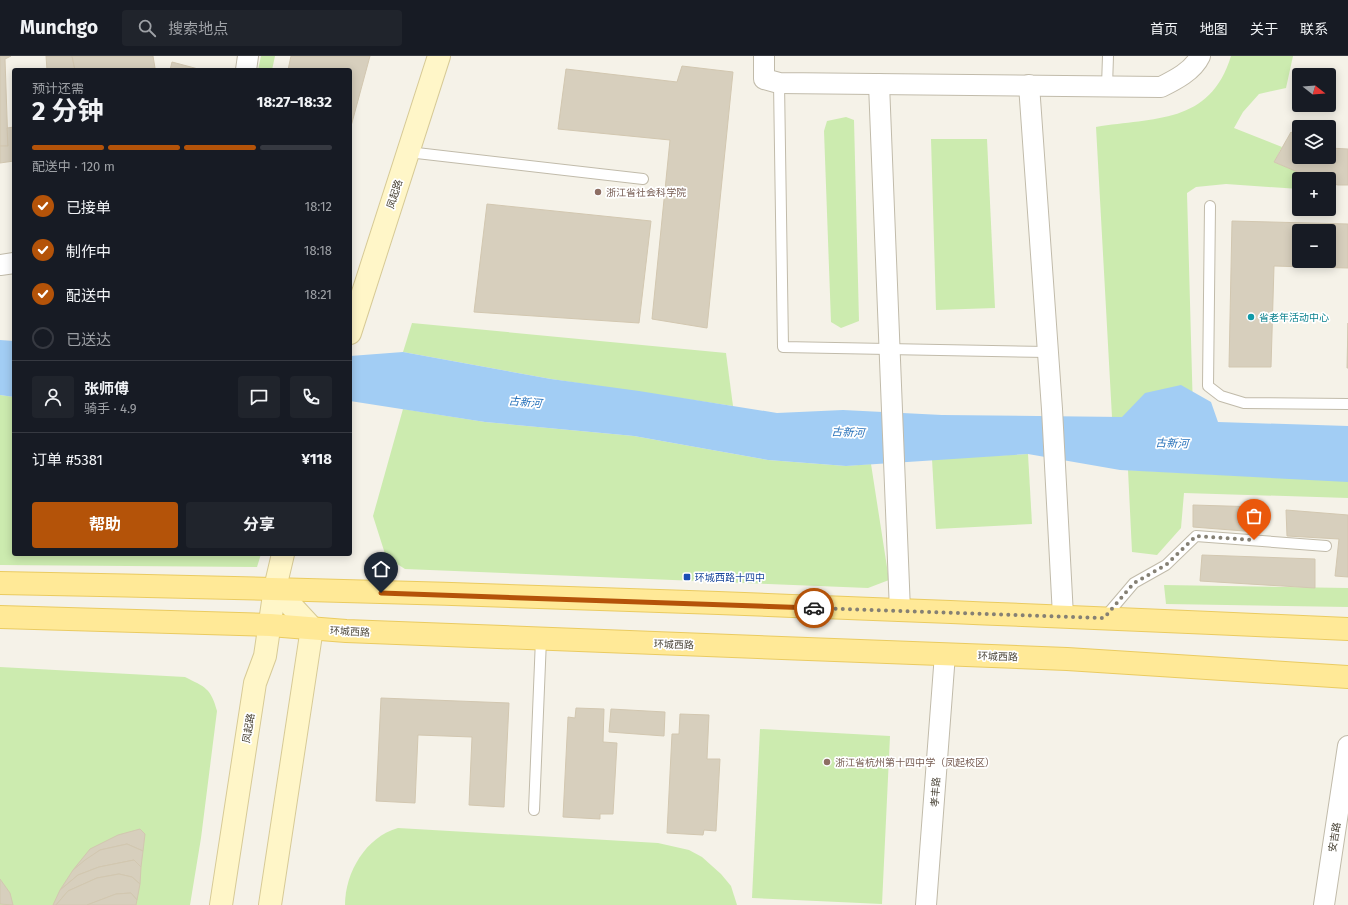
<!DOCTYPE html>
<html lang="zh">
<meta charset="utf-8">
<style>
:root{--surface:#171b24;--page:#20242c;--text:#f1f3f6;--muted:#9ea1a6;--line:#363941;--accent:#b45309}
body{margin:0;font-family:"Fira Sans","Noto Sans SC",sans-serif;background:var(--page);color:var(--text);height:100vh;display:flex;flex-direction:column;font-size:15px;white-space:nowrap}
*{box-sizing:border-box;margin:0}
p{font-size:13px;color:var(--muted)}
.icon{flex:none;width:22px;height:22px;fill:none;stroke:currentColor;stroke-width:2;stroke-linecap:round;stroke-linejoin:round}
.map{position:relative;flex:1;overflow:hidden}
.drawer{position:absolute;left:12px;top:12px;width:340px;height:488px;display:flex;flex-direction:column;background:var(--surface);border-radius:4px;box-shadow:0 2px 10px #0003}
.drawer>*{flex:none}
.needle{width:26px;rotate:107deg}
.tools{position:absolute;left:1292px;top:12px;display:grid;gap:8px}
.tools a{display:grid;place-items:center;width:44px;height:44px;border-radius:4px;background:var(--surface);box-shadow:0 2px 10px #0003;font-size:20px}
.pin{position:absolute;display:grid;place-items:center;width:34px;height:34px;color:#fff;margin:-41px -17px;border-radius:50% 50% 50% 0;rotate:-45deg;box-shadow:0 0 4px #0007}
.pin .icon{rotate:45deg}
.courier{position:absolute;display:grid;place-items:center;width:40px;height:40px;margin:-20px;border:3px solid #b45309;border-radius:50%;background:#fff;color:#222;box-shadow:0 1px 5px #0007}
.overview em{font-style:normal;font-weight:700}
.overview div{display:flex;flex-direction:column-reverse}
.overview{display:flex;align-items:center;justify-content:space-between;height:68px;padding:0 20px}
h1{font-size:26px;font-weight:700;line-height:30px}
.bar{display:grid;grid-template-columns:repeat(4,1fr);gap:6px 4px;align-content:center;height:48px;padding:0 20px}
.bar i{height:5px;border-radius:3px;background:var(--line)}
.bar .active{background:var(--accent)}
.bar p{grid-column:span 4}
.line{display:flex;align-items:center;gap:10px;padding:0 20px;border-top:1px solid var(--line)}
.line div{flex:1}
.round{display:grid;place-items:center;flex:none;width:42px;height:42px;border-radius:4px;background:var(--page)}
ol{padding:0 20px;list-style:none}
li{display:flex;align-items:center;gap:12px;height:44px}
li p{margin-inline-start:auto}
li .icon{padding:4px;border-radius:50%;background:var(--accent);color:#fff;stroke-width:4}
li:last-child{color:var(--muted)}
li i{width:22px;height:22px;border:2px solid var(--line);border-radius:50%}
.button{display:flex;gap:8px;margin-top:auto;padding:8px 20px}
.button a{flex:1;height:46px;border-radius:4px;background:var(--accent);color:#fff;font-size:16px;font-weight:700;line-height:46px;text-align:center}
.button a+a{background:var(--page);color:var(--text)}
header{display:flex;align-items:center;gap:24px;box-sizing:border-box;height:56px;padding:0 20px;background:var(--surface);border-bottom:1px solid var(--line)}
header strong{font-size:19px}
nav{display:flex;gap:22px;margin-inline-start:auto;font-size:14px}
.search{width:280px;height:36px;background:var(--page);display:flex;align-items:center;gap:10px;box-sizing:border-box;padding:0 14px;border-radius:4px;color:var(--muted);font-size:15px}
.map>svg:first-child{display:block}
</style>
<header>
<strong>Munchgo</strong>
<div class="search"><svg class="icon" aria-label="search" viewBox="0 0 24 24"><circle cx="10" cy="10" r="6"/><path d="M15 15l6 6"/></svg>搜索地点</div>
<nav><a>首页</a><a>地图</a><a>关于</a><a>联系</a></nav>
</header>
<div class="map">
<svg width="1348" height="849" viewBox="0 0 1348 849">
<rect width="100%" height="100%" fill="#f5f2e8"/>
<!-- green -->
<g fill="#ccebaf">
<path d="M 261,0 L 275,0 L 272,14 L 258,14 Z"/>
<path d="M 1231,0 L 1293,0 L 1286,32 L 1259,38 L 1243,56 L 1234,72 L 1282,91 L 1274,106 L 1316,123 L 1299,123 L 1299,133 L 1226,128 L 1196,131 L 1187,137 L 1193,356 L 1186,362 L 1112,361 L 1096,71 C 1154,61 1210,69 1231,0 Z"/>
<path d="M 846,61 L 854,64 L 859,265 L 841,272 L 831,266 L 824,75 L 827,65 Z"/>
<path d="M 931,83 L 987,83 L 995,252 L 936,254 Z"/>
<path d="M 412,267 L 726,297 L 733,350 L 551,323 L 403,296 Z"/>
<path d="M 0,339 L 14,341 L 14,498 L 261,498 L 257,511 L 0,509 Z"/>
<path d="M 403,353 L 485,366 L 634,380 L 768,404 L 846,410 L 871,408 L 889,524 L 868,532 L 405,513 L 386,501 L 373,460 Z"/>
<path d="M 1028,398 L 1032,468 L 936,473 L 932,403 Z"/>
<path d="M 1128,414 L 1348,425 L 1348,442 L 1184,437 L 1181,472 L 1157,499 L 1132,496 Z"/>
<path d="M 1164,529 L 1348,532 L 1348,551 L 1166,548 Z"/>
<path d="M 0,611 L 185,621 C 205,631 211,632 217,655 L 201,782 L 190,849 L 0,849 Z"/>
<path d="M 760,673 L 890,680 L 882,848 L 752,842 Z"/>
<path d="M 398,772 L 658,787 L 689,794 L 702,801 L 721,818 L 731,830 L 737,849 L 345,849 C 345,816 366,781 398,772 Z"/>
</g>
<!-- water -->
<g fill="#a2cdf4">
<path d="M 0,284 L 14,285 L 14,341 L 0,339 Z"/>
<path d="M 403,296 L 551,323 L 639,335 L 777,357 L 843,354 L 942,359 L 1122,361 L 1145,337 L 1181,329 L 1211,346 L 1218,366 L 1348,370 L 1348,426 L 1120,414 L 1028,398 L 846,410 L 768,404 L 634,380 L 485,366 L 350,345 L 350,300 Z"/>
</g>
<!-- building -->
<g fill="#d7cfbd" stroke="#d2c7b0" fill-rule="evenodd">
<path d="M 0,0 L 11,0 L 5,3 L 8,90 L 0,90 Z"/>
<path d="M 46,0 L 72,0 L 75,14 L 47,14 Z"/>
<path d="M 72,0 L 153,0 L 155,12 L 140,14 L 75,14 Z"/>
<path d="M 291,0 L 370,0 L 350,74 L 350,14 L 288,14 Z"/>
<path d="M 172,6 L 202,14 L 170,14 Z"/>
<path d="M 682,10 L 733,16 L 707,272 L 652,263 L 670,84 L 558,73 L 566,13 L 677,26 Z"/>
<path d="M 14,71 L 14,105 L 0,107 L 0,90 L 8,90 L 7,72 Z"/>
<path d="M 1291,76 L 1299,81 L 1299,101 L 1329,101 L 1329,92 L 1348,93 L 1348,129 L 1338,129 L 1329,127 L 1329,123 L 1312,122 L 1274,106 Z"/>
<path d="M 487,148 L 651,165 L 639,267 L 474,256 Z"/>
<path d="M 1232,165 L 1348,168 L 1348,212 L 1274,210 L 1271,311 L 1229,311 ZM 1299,175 L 1329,175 L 1329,205 L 1299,205 Z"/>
<path d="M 1348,267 L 1348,312 L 1347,312 Z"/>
<path d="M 1193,449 L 1259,451 L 1257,476 L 1193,471 Z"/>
<path d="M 1286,454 L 1348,459 L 1348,521 L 1335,520 L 1339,483 L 1287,480 Z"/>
<path d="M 1202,499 L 1315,503 L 1315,532 L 1200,525 Z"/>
<path d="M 381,642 L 509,647 L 504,751 L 469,749 L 472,681 L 418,679 L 415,747 L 376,745 Z"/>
<path d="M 576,652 L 604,653 L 603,686 L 617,687 L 613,758 L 600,758 L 600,763 L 563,761 L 568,661 L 575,662 Z"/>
<path d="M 611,653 L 665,656 L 664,680 L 609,676 Z"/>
<path d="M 680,658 L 709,659 L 707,703 L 720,703 L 716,775 L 704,774 L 703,779 L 667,777 L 672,678 L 679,678 Z"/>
<path d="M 140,773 L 145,778 L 143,795 L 127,788 L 100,794 L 73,814 L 90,793 L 118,779 Z"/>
<path d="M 127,788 L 143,795 L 141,811 L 134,804 L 99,811 L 78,819 L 60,834 L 73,814 L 85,804 L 100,794 Z"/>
<path d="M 134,804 L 141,811 L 140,828 L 132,821 L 119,818 L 97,822 L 68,835 L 56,849 L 53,849 L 60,834 L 78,819 L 99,811 Z"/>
<path d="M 119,818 L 132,821 L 140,828 L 137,844 L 131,837 L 116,838 L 87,849 L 56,849 L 68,835 L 97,822 Z"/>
<path d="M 0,823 L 10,837 L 13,849 L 0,848 Z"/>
<path d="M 131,837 L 137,844 L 136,849 L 87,849 L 116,838 Z"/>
</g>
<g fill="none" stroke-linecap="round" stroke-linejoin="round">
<defs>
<g id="lane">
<path d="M 779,27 L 783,291 L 1047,296"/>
<path d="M 1107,30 L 1108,0"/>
<path d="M 408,96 L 643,123"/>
<path d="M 1210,150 L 1208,330 L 1221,340 L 1244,347 L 1348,348"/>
<path d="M 1105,561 L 1134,527 L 1166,509 L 1196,480 L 1326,490"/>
<path d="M 534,754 L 541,583"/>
</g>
<g id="street">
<path d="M 764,0 L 764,23 L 779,27 L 1161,31 C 1175,24 1193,15 1200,0"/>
<path d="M 246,14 L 248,0"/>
<path d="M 879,28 L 900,555"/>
<path d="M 1029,29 L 1052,353 L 1063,560"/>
<path d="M 0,209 L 14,207"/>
<path d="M 926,849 L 945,598"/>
<path d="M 1324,849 L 1348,690"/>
</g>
<g id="secondary">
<path d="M 350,277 L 439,0"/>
<path d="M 221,849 L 255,627 L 265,600 L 275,532 L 283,498"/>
<path d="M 270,849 L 312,572 L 275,532"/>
</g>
<g id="primary">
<path d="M 0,527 C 449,535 899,553 1348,573"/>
<path d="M 0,561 L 270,569 L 346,575 L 1067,603 L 1348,621"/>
</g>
</defs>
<!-- lane casing -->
<use href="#lane" stroke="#c1bbaa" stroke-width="12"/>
<!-- street casing -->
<use href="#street" stroke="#c1bbaa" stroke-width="22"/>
<!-- secondary casing -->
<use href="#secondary" stroke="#d7ca96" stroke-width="24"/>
<!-- primary casing -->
<use href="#primary" stroke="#eacb61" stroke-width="24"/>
<!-- lane -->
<use href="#lane" stroke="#fff" stroke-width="10"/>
<!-- street -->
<use href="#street" stroke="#fff" stroke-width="20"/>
<!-- secondary -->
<use href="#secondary" stroke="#fff6c8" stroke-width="22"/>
<!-- primary -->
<use href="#primary" stroke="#ffe997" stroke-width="22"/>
</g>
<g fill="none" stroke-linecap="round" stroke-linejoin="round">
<!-- done -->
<path stroke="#858074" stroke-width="4" stroke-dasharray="0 7.2" d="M 814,552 L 1104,562 L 1134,527 L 1166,509 L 1196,480 L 1254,484"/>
<!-- route -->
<path stroke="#b45309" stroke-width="5" d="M 381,537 L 814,552"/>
</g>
<!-- markers -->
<g fill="#8d6e63" stroke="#fff" stroke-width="1.5">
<circle cx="598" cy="136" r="4"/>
<circle cx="827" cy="706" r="4"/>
</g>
<circle fill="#0f9aa8" stroke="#fff" stroke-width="1.5" cx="1251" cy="261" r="4"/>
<rect fill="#1a4fb4" stroke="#fff" stroke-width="1.5" x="683" y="517" width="8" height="8" rx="2"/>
<g text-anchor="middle" stroke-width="3.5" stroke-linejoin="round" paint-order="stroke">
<!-- education labels -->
<g font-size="10" fill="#785e54" stroke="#fff" text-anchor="start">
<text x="606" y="140">浙江省社会科学院</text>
<text x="835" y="710">浙江省杭州第十四中学（凤起校区）</text>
</g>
<!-- street labels -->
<g font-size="10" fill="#494336" stroke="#fff">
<text transform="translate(394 138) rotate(-72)" y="4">凤起路</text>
<text transform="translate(350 575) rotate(3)" y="4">环城西路</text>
<text transform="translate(674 588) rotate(2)" y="4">环城西路</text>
<text transform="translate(998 600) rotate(2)" y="4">环城西路</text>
<text transform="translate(248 672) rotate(-81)" y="4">凤起路</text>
<text transform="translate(935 736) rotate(-86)" y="4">孝丰路</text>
<text transform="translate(1334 781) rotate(-81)" y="4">安吉路</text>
</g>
<!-- culture labels -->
<g font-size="10" fill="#0d838f" stroke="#fff" text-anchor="start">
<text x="1259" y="265">省老年活动中心</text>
</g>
<!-- transit labels -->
<g font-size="10" fill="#164399" stroke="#fff" text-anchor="start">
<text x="695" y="525">环城西路十四中</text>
</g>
<!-- water labels -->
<g font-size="11" font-style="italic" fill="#2973bb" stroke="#fff">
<text transform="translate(525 346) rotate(5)" y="4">古新河</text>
<text transform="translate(848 376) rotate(3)" y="4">古新河</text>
<text transform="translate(1172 387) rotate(2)" y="4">古新河</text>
</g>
</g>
</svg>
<div class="tools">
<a><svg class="needle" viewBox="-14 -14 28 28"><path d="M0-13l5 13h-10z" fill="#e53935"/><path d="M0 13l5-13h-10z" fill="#9ea1a6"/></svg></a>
<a><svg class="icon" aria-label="layers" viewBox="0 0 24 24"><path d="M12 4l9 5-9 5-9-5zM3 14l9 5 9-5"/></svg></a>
<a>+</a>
<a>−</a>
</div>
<div class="pin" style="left:1254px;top:484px;background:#ea580c"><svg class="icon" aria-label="bag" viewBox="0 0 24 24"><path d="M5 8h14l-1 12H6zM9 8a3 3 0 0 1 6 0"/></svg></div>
<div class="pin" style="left:381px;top:537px;background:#1f2937"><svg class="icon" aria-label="home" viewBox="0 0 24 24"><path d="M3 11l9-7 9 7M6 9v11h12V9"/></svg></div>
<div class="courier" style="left:814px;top:552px"><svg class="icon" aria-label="car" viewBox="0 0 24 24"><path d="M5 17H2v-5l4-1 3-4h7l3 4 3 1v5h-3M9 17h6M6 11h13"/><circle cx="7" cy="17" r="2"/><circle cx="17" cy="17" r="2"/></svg></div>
<section class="drawer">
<div class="overview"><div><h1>2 分钟</h1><p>预计还需</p></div><em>18:27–18:32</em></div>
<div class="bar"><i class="active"></i><i class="active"></i><i class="active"></i><i></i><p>配送中 · 120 m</p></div>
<ol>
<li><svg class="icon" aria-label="check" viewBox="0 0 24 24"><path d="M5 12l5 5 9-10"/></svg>已接单<p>18:12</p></li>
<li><svg class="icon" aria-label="check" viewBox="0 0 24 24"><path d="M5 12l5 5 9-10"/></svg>制作中<p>18:18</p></li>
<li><svg class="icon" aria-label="check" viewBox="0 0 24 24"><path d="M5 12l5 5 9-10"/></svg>配送中<p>18:21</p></li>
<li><i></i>已送达</li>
</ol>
<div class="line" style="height:72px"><a class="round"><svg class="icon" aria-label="person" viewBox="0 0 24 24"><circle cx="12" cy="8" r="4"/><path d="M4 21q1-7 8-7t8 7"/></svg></a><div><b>张师傅</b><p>骑手 · 4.9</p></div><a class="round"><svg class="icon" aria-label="chat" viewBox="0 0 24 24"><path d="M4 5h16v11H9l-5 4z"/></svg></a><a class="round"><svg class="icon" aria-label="phone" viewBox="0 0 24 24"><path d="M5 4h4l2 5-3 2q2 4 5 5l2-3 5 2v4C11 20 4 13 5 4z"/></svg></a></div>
<div class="line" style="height:52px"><div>订单 #5381</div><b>¥118</b></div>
<div class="button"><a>帮助</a><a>分享</a></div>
</section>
</div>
